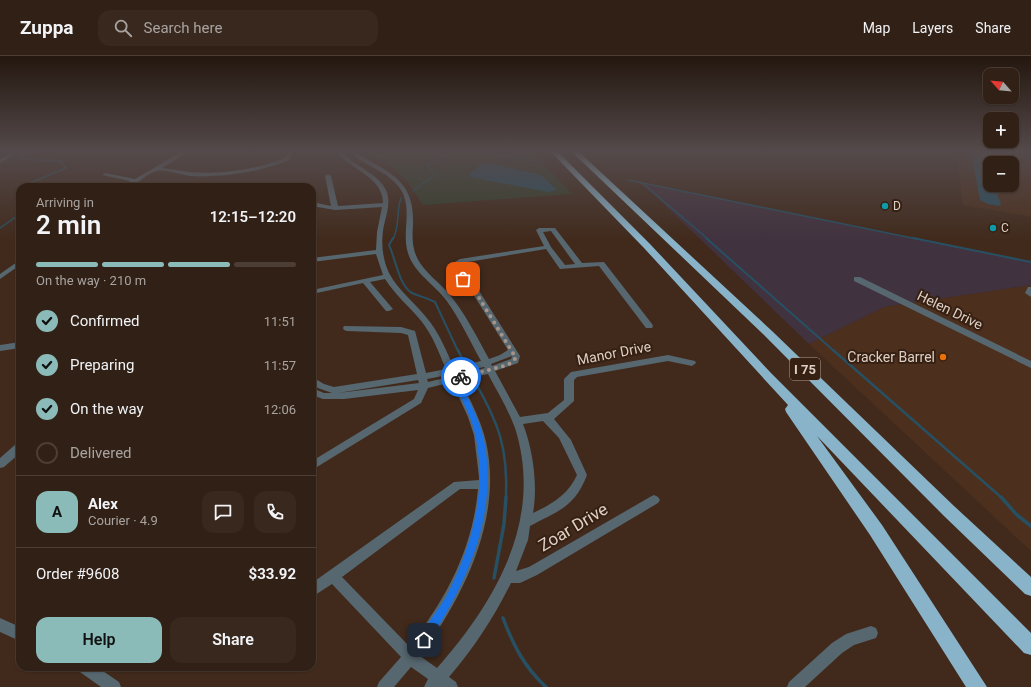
<!DOCTYPE html>
<meta charset="utf-8">
<style>
:root{--surface:#312015;--page:#39281e;--text:#f1f3f6;--muted:#a8a3a0;--line:#4c3e34;--accent:#8bbbb9}
body{margin:0;font-family:Roboto,sans-serif;background:var(--page);color:var(--text);height:100vh;display:flex;flex-direction:column;font-size:15px;white-space:nowrap}
*{box-sizing:border-box;margin:0}
p{font-size:13px;color:var(--muted)}
.icon{flex:none;width:22px;height:22px;fill:none;stroke:currentColor;stroke-width:2;stroke-linecap:round;stroke-linejoin:round}
.map{position:relative;flex:1;overflow:hidden}
.details{position:absolute;left:16px;top:127px;width:300px;height:488px;display:flex;flex-direction:column;background:var(--surface);border-radius:12px;box-shadow:0 1px 3px #0004,0 0 0 1px var(--line)}
.details>*{flex:none}
.needle{width:26px;rotate:297deg}
.controls{position:absolute;left:983px;top:12px;display:grid;gap:8px}
.controls a{display:grid;place-items:center;width:36px;height:36px;border-radius:8px;background:var(--surface);box-shadow:0 1px 3px #0004,0 0 0 1px var(--line);font-size:20px}
.pin{position:absolute;display:grid;place-items:center;width:34px;height:34px;color:#fff;margin:-17px;border-radius:8px;box-shadow:0 2px 6px #0006}
.courier{position:absolute;display:grid;place-items:center;width:40px;height:40px;margin:-20px;border:3px solid #1a73e8;border-radius:50%;background:#fff;color:#222;box-shadow:0 1px 5px #0007}
.headline em{font-style:normal;font-weight:600}
.headline div{display:flex;flex-direction:column-reverse}
.headline{display:flex;align-items:center;justify-content:space-between;height:68px;padding:0 20px}
h1{font-size:26px;font-weight:600;line-height:30px}
.bar{display:grid;grid-template-columns:repeat(4,1fr);gap:6px 4px;align-content:center;height:48px;padding:0 20px}
.bar i{height:5px;border-radius:3px;background:var(--line)}
.bar .active{background:var(--accent)}
.bar p{grid-column:span 4}
.line{display:flex;align-items:center;gap:10px;padding:0 20px;border-top:1px solid var(--line)}
.line div{flex:1}
.round{display:grid;place-items:center;flex:none;width:42px;height:42px;border-radius:12px;background:var(--page)}
ol{padding:0 20px;list-style:none}
li{display:flex;align-items:center;gap:12px;height:44px}
li p{margin-inline-start:auto}
li .icon{padding:4px;border-radius:50%;background:var(--accent);color:#111;stroke-width:4}
li:last-child{color:var(--muted)}
li i{width:22px;height:22px;border:2px solid var(--line);border-radius:50%}
.action{display:flex;gap:8px;margin-top:auto;padding:8px 20px}
.action a{flex:1;height:46px;border-radius:12px;background:var(--accent);color:#111;font-size:16px;font-weight:600;line-height:46px;text-align:center}
.action a+a{background:var(--page);color:var(--text)}
header{display:flex;align-items:center;gap:24px;box-sizing:border-box;height:56px;padding:0 20px;background:var(--surface);border-bottom:1px solid var(--line)}
header strong{font-size:19px}
nav{display:flex;gap:22px;margin-inline-start:auto;font-size:14px}
.search{width:280px;height:36px;background:var(--page);display:flex;align-items:center;gap:10px;box-sizing:border-box;padding:0 14px;border-radius:12px;color:var(--muted);font-size:15px}
.map>svg:first-child{display:block}
</style>
<header>
<strong>Zuppa</strong>
<div class="search"><svg class="icon" aria-label="search" viewBox="0 0 24 24"><circle cx="10" cy="10" r="6"/><path d="M15 15l6 6"/></svg>Search here</div>
<nav><a>Map</a><a>Layers</a><a>Share</a></nav>
</header>
<div class="map">
<svg width="1031" height="631" viewBox="0 0 1031 631">
<rect width="100%" height="100%" fill="#412a1c"/>
<!-- built -->
<g fill="#4c2f1d" fill-rule="evenodd">
<path d="M 956,96 L 1031,96 L 1031,161 L 963,149 ZM 990,107 L 1012,107 L 1012,129 L 990,129 Z"/>
<path d="M 1031,229 L 1031,495 L 809,288 L 884,251 Z"/>
</g>
<!-- industrial -->
<path fill="#41323f" d="M 642,127 L 1031,206 L 1031,229 L 884,251 L 809,288 Z"/>
<!-- green -->
<path fill="#343e2a" d="M 366,96 L 532,96 L 572,138 L 423,149 C 405,119 396,113 366,96 Z"/>
<!-- water -->
<g fill="#285063">
<path d="M 971,96 L 992,96 L 993,107 L 990,107 L 990,129 L 999,129 L 1001,135 L 997,139 L 1001,147 L 999,150 L 988,148 L 980,144 Z"/>
<path d="M 482,108 L 493,108 L 541,119 L 557,134 L 548,136 L 470,121 L 469,118 Z"/>
</g>
<g fill="none" stroke-linecap="round" stroke-linejoin="round">
<!-- stream-far3 -->
<g stroke="#285063" stroke-width="1.5">
<path d="M 487,96 L 534,105"/>
<path d="M 628,124 L 917,183"/>
<path d="M 642,127 L 708,183"/>
<path d="M 20,131 L 66,112 L 60,105 L 20,103 L 25,96"/>
<path d="M 20,131 L 17,135 L 20,136"/>
<path d="M 413,135 L 436,118 L 427,111 L 429,108 L 451,96"/>
<path d="M 0,172 L 20,158"/>
<path d="M 393,183 C 400,171 396,155 401,142"/>
</g>
<!-- stream-far2 -->
<g stroke="#285063" stroke-width="2">
<path d="M 393,182 L 389,189 C 395,201 399,230 412,237 C 419,240 427,242 435,246 L 458,295"/>
<path d="M 706,182 L 834,295"/>
<path d="M 913,182 L 1031,206"/>
</g>
<!-- stream-far1 -->
<g stroke="#285063" stroke-width="2.5">
<path d="M 458,294 L 463,305"/>
<path d="M 833,294 L 1002,442"/>
<path d="M 475,326 C 499,368 508,392 506,442"/>
</g>
<!-- stream -->
<g stroke="#285063" stroke-width="3.5">
<path d="M 1001,441 L 1017,459 L 1031,470"/>
<path d="M 494,522 L 504,468 L 506,441"/>
<path d="M 503,562 C 513,589 525,612 546,631"/>
</g>
<!-- minor -->
<g fill="#576770" fill-rule="evenodd">
<path d="M 12,96 L 18,96 L 0,107 L 0,103 Z"/>
<path d="M 181,96 L 188,96 L 162,112 C 171,113 180,115 189,116 C 218,119 259,113 285,102 L 288,96 L 293,96 L 289,104 C 262,116 220,122 190,120 C 181,119 165,113 157,115 C 144,118 138,131 122,131 L 130,125 L 102,119 L 105,117 L 135,123 Z"/>
<path d="M 337,96 L 343,96 C 354,111 377,116 386,134 C 392,147 385,161 383,175 C 381,190 383,204 389,217 C 398,234 414,246 426,261 C 439,276 446,294 454,312 L 481,305 C 470,285 460,263 446,244 C 434,228 414,217 408,197 C 401,175 414,151 399,131 C 386,114 364,110 350,96 L 355,96 C 389,117 415,123 413,169 C 412,182 412,195 420,207 C 428,219 440,227 449,238 C 465,257 477,281 489,303 L 500,299 L 508,294 L 470,233 L 449,213 L 450,209 L 460,203 L 544,190 L 536,174 L 539,172 L 555,172 L 582,207 L 604,206 L 652,268 L 653,270 L 652,272 L 646,272 L 599,210 L 560,213 L 546,193 L 462,207 L 457,210 L 457,213 L 476,230 L 520,300 L 518,307 L 495,315 L 520,361 L 548,357 L 564,344 L 564,323 L 571,316 L 668,299 L 695,305 L 696,307 L 692,310 L 668,305 L 577,321 L 574,324 L 574,345 L 554,363 L 571,384 L 587,419 C 575,451 558,455 530,470 L 528,484 L 516,515 L 529,511 L 650,441 L 654,439 L 658,441 L 660,444 L 658,447 L 537,519 L 520,527 L 511,527 C 494,561 474,592 449,621 L 456,626 L 458,631 L 424,631 L 428,623 L 411,611 L 394,631 L 377,631 L 379,626 L 401,601 L 332,528 L 312,541 L 312,527 L 454,426 L 479,424 L 479,421 L 474,379 L 468,361 L 452,326 L 428,332 L 421,347 L 312,414 L 312,405 L 414,343 L 418,334 L 344,343 L 323,343 L 312,339 L 312,332 L 324,337 L 332,337 L 318,332 L 312,328 L 312,321 L 324,328 L 334,331 L 417,318 L 408,279 L 401,277 L 347,275 L 344,274 L 343,272 L 344,270 L 401,271 L 415,275 L 426,317 L 446,313 C 439,297 433,280 422,266 C 410,251 395,239 385,223 L 370,226 L 393,253 L 389,255 L 386,255 L 363,227 L 312,238 L 312,234 L 383,219 L 376,198 L 312,206 L 312,202 L 376,194 L 377,176 L 382,151 L 335,154 L 312,150 L 312,146 L 331,150 L 325,120 L 328,118 L 331,120 L 338,150 L 383,147 C 383,121 351,114 337,96 ZM 551,175 L 575,208 L 565,209 L 551,191 L 543,176 ZM 512,300 L 511,303 L 492,310 L 491,308 ZM 484,311 L 485,312 L 457,319 L 457,317 ZM 488,318 C 497,335 508,353 515,372 C 544,463 496,545 437,612 L 420,600 C 464,540 503,462 486,386 C 481,364 470,344 460,324 ZM 448,319 L 449,321 L 428,326 L 427,323 ZM 418,324 L 419,327 L 338,337 ZM 543,365 L 559,382 L 577,419 C 568,439 552,448 533,457 C 538,429 533,394 523,368 ZM 460,433 L 478,433 C 473,492 446,544 409,590 L 342,521 Z"/>
<path d="M 20,204 L 20,209 L 0,223 L 0,218 Z"/>
<path d="M 854,221 L 860,221 L 1031,305 L 1031,312 L 854,225 Z"/>
<path d="M 1028,231 L 1031,231 L 1031,241 L 1025,237 Z"/>
<path d="M 20,286 L 20,292 L 0,295 L 0,289 Z"/>
<path d="M 20,387 L 20,397 L 4,411 L 0,412 L 0,402 L 16,388 Z"/>
<path d="M 0,562 L 20,571 L 20,585 L 0,576 Z"/>
<path d="M 871,570 L 876,572 L 878,577 L 876,582 L 854,589 L 842,597 L 805,631 L 787,631 L 789,626 L 832,587 L 846,578 Z"/>
<path d="M 78,611 L 97,611 L 119,626 L 121,631 L 101,631 L 80,616 Z"/>
</g>
<!-- motorway -->
<g fill="#89b3c9" fill-rule="evenodd">
<path d="M 551,96 L 558,96 L 650,188 L 771,317 L 1031,577 L 1031,599 L 1024,597 L 817,380 L 882,469 L 987,631 L 966,631 L 870,479 L 786,356 L 785,353 L 788,349 L 644,192 Z"/>
<path d="M 572,96 L 579,96 L 772,275 L 954,450 L 1031,521 L 1031,540 L 1025,538 L 944,460 L 764,279 Z"/>
</g>
</g>
<!-- sky -->
<linearGradient id="sky" x2="0" y2="1"><stop stop-color="#24170f"/><stop offset="0.52" stop-color="#544a4b"/><stop offset="1" stop-color="#544a4b" stop-opacity="0"/></linearGradient>
<rect width="1031" height="184" fill="url(#sky)"/>
<!-- route -->
<path fill="#1a73e8" d="M 461,319 L 464,321 L 459,324 C 469,345 481,366 485,389 C 497,462 466,528 428,587 L 424,589 L 421,587 L 419,584 C 426,567 440,553 448,537 C 474,485 489,428 473,370 C 468,354 459,338 452,323 Z"/>
<g fill="none" stroke-linecap="round" stroke-linejoin="round">
<!-- done -->
<path stroke="#a7958a" stroke-width="4" stroke-dasharray="0 7.2" d="M 461,321 L 508,309 L 516,302 L 473,232 L 463,223"/>
</g>
<!-- markers -->
<g fill="#0f9aa8" stroke="#362012" stroke-width="1.5">
<circle cx="885" cy="150" r="4"/>
<circle cx="993" cy="172" r="4"/>
</g>
<circle fill="#e8710a" stroke="#362012" stroke-width="1.5" cx="943" cy="301" r="4"/>
<g text-anchor="middle" stroke-width="4" stroke-linejoin="round" paint-order="stroke">
<!-- far-poi labels -->
<g font-size="12" fill="#decfc6" stroke="#362012" text-anchor="start">
<text x="893" y="154">D</text>
<text x="1001" y="176">C</text>
</g>
<!-- shield labels -->
<rect fill="#362012" stroke="#ac9a90" stroke-width="1" x="790" y="302" width="30" height="22" rx="3"/>
<g font-size="13" font-weight="bold" fill="#decfc6">
<text x="805" y="318">I 75</text>
</g>
<!-- street labels -->
<g font-size="14" fill="#decfc6" stroke="#362012">
<text transform="translate(950 254) rotate(26)" y="5">Helen Drive</text>
<text transform="translate(614 297) rotate(-11)" y="5">Manor Drive</text>
</g>
<!-- poi labels -->
<g font-size="14" fill="#decfc6" stroke="#362012" text-anchor="end">
<text x="935" y="306">Cracker Barrel</text>
</g>
<!-- near-street labels -->
<g font-size="17" fill="#decfc6" stroke="#362012">
<text transform="translate(573 471) rotate(-31)" y="6">Zoar Drive</text>
</g>
</g>
</svg>
<div class="controls">
<a><svg class="needle" viewBox="-14 -14 28 28"><path d="M0-13l5 13h-10z" fill="#e53935"/><path d="M0 13l5-13h-10z" fill="#a8a3a0"/></svg></a>
<a>+</a>
<a>−</a>
</div>
<div class="pin" style="left:463px;top:223px;background:#ea580c"><svg class="icon" aria-label="bag" viewBox="0 0 24 24"><path d="M5 8h14l-1 12H6zM9 8a3 3 0 0 1 6 0"/></svg></div>
<div class="pin" style="left:424px;top:584px;background:#1f2937"><svg class="icon" aria-label="home" viewBox="0 0 24 24"><path d="M3 11l9-7 9 7M6 9v11h12V9"/></svg></div>
<div class="courier" style="left:461px;top:321px"><svg class="icon" aria-label="bike" viewBox="0 0 24 24"><circle cx="6" cy="16" r="4"/><circle cx="18" cy="16" r="4"/><path d="M6 16l4-8h5l3 8M10 8l3 8H6M13 5h3"/></svg></div>
<section class="details">
<div class="headline"><div><h1>2 min</h1><p>Arriving in</p></div><em>12:15–12:20</em></div>
<div class="bar"><i class="active"></i><i class="active"></i><i class="active"></i><i></i><p>On the way · 210 m</p></div>
<ol>
<li><svg class="icon" aria-label="check" viewBox="0 0 24 24"><path d="M5 12l5 5 9-10"/></svg>Confirmed<p>11:51</p></li>
<li><svg class="icon" aria-label="check" viewBox="0 0 24 24"><path d="M5 12l5 5 9-10"/></svg>Preparing<p>11:57</p></li>
<li><svg class="icon" aria-label="check" viewBox="0 0 24 24"><path d="M5 12l5 5 9-10"/></svg>On the way<p>12:06</p></li>
<li><i></i>Delivered</li>
</ol>
<div class="line" style="height:72px"><b class="round" style="background:var(--accent);color:#111">A</b><div><b>Alex</b><p>Courier · 4.9</p></div><a class="round"><svg class="icon" aria-label="chat" viewBox="0 0 24 24"><path d="M4 5h16v11H9l-5 4z"/></svg></a><a class="round"><svg class="icon" aria-label="phone" viewBox="0 0 24 24"><path d="M5 4h4l2 5-3 2q2 4 5 5l2-3 5 2v4C11 20 4 13 5 4z"/></svg></a></div>
<div class="line" style="height:52px"><div>Order #9608</div><b>$33.92</b></div>
<div class="action"><a>Help</a><a>Share</a></div>
</section>
</div>
